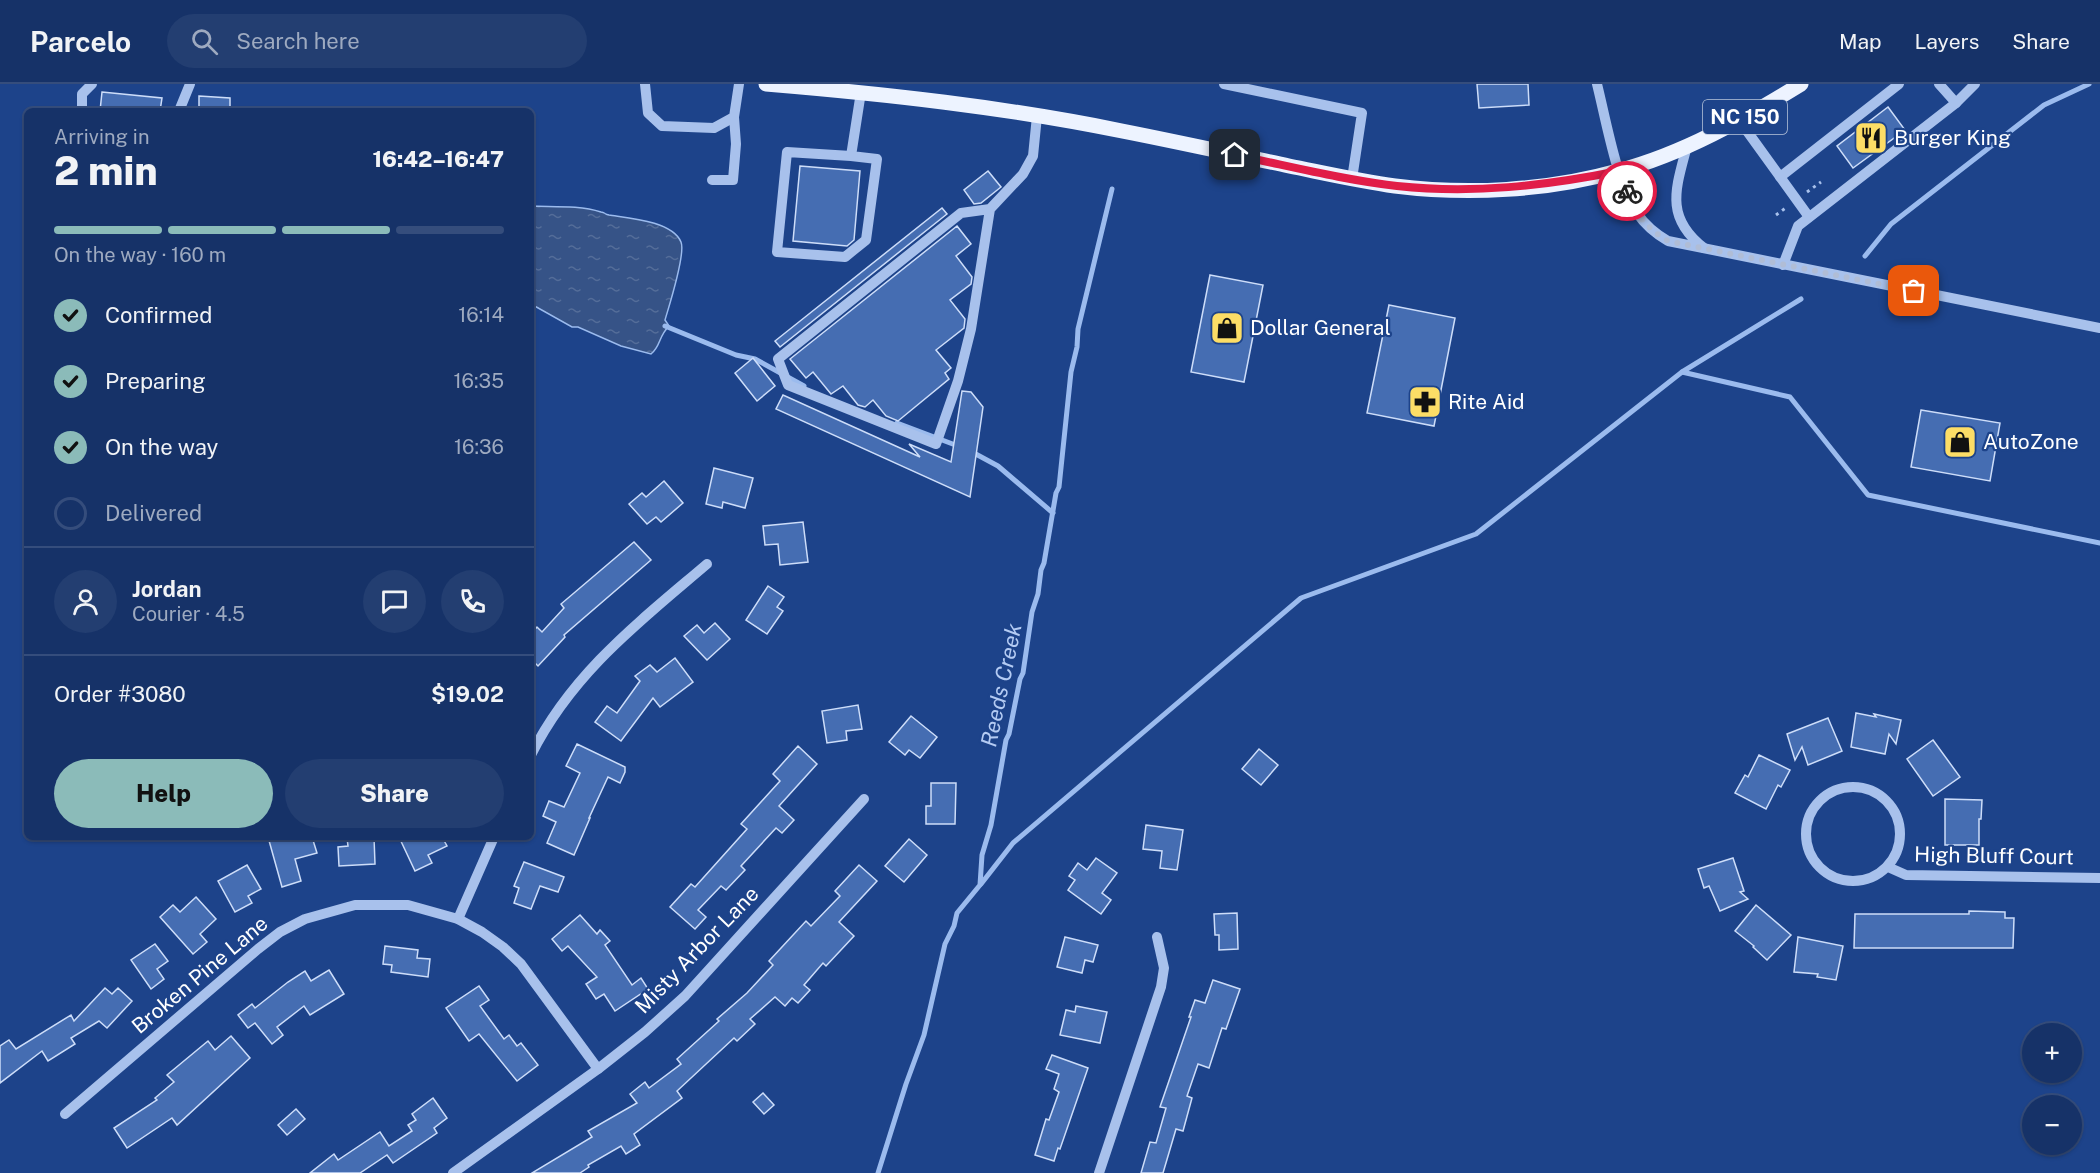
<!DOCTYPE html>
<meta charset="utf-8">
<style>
:root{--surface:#163268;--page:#233e71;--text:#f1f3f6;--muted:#9eaac0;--line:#354d7c;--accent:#8bbbb9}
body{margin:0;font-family:"Public Sans",sans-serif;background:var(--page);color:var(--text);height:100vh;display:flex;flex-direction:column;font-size:22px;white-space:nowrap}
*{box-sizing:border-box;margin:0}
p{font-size:20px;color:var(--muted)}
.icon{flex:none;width:33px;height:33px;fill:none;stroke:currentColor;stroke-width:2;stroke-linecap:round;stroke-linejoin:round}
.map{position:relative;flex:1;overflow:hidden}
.drawer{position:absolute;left:24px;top:24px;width:510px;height:732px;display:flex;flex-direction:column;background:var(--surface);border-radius:9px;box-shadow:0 2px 4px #0004,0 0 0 2px var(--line)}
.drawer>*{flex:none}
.controls{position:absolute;left:2022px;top:939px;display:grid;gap:12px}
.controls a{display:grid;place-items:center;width:60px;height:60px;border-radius:50%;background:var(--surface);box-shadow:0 2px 4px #0004,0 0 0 2px var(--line);font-size:30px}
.pin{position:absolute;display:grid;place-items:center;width:51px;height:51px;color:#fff;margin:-26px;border-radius:12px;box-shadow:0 3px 9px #0006}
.courier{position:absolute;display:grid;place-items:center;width:60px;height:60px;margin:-30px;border:4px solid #e11d48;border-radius:50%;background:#fff;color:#222;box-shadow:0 2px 8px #0007}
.headline em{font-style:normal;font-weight:800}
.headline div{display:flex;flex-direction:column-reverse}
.headline{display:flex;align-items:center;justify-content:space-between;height:102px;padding:0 30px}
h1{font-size:39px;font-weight:800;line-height:45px}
.bar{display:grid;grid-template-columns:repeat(4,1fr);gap:9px 6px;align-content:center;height:72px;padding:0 30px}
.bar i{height:8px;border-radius:4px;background:var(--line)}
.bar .current{background:var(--accent)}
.bar p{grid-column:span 4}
.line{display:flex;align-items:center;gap:15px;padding:0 30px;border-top:2px solid var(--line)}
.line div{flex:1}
.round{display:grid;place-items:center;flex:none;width:63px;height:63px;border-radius:32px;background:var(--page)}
ol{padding:0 30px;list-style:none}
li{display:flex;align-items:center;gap:18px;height:66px}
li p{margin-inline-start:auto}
li .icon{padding:6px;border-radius:50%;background:var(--accent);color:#111;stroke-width:4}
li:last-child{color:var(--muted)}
li i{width:33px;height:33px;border:3px solid var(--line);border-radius:50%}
.cta{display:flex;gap:12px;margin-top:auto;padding:12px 30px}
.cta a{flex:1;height:69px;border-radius:36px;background:var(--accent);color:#111;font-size:24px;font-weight:800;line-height:69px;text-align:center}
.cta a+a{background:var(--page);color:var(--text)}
header{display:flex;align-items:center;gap:36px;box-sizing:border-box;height:84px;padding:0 30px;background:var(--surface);border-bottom:2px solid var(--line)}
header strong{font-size:28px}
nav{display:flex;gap:33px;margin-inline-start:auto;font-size:21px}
.search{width:420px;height:54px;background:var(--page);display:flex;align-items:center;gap:15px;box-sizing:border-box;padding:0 21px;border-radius:33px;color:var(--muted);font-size:22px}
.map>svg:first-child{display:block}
</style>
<header>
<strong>Parcelo</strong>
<div class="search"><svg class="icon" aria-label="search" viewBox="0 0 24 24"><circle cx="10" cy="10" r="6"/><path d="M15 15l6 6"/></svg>Search here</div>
<nav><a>Map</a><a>Layers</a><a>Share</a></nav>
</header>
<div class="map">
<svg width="2100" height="1089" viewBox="0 0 2100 1089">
<defs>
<pattern id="water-ripples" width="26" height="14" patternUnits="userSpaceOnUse" patternTransform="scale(1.5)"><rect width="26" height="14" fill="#365387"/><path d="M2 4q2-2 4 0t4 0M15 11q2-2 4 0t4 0" fill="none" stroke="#546d99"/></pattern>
</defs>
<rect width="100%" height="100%" fill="#1d438a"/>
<!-- water -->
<path fill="url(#water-ripples)" stroke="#9bbbee" stroke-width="1.5" d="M 531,122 C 553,123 579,121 601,128 C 609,130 601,129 609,131 C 628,134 672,137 681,158 C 686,170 669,222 665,236 L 669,242 C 658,253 661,262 651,270 L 621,262 L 578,243 L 572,243 L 531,220 Z"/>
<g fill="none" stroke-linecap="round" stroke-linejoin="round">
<!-- stream -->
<g stroke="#9bbbee" stroke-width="5">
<path d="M 1865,172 L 1891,140 L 2044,21 L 2089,0"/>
<path d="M 665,242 L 736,271 L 755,275 L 804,302"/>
<path d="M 1682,288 L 1790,313 L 1868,411 L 2100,459"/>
<path d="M 897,339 L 958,362"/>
<path d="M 972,368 L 998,382 L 1053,429"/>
<path d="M 981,800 L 1013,759 L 1301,514 L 1476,450 L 1682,288 L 1801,215"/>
<path d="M 878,1089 L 906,1000 L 924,951 L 945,860 L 954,842 L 957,829 L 980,801 L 982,771 L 991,741 L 1006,656 L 1009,650 L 1020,595 L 1023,589 L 1032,528 L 1038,510 L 1041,486 L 1044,479 L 1056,409 L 1059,403 L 1071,288 L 1077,263 L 1078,245 L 1112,105"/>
</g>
</g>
<!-- building -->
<g fill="#456db2" stroke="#cdddf9" stroke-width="1.5">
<path d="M 1477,0 L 1528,0 L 1529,21 L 1479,24 Z"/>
<path d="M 102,8 L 162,14 L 160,27 L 100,27 Z"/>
<path d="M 199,12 L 230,14 L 230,27 L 199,27 Z"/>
<path d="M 1888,23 L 1905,46 L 1853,84 L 1837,62 Z"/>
<path d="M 800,82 L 860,87 L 854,156 L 847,162 L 793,157 Z"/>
<path d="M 988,87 L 1001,103 L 981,119 L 974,120 L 964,106 Z"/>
<path d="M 942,124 L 947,130 L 780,263 L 775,257 Z"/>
<path d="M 957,142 L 971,160 L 956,172 L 972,193 L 971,200 L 950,216 L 965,235 L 964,244 L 936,266 L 951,284 L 945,289 L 949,295 L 898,337 L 886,332 L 873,316 L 865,323 L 858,321 L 843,302 L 831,310 L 813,288 L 806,294 L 790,275 Z"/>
<path d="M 1210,191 L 1263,201 L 1244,298 L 1191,288 Z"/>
<path d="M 1389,221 L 1455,234 L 1434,342 L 1367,329 Z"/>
<path d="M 753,274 L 775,302 L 757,317 L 735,289 Z"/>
<path d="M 962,307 L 971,308 L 983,323 L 970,413 L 776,325 L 783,311 L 920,373 L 909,360 L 951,378 Z"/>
<path d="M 1921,326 L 2000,339 L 1990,397 L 1911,383 Z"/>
<path d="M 714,384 L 753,394 L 745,424 L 723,418 L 722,424 L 706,420 Z"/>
<path d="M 664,397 L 683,419 L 661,438 L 656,433 L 647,440 L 629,420 L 642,409 L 646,413 Z"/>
<path d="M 803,438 L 808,478 L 780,481 L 778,460 L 765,461 L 763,442 Z"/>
<path d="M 634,458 L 651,476 L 564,551 L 565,553 L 538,582 L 531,575 L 531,550 L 537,543 L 542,548 L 564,524 L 561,520 Z"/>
<path d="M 768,502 L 784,513 L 777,523 L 783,527 L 767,550 L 746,536 Z"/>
<path d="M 715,539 L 730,555 L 707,576 L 684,552 L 697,541 L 704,549 Z"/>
<path d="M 675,574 L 693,598 L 660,623 L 653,614 L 621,657 L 595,638 L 607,622 L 617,629 L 640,597 L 635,592 L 650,581 L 657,588 Z"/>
<path d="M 858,621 L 862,645 L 846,647 L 847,656 L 827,659 L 822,627 Z"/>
<path d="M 1856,629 L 1876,633 L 1874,630 L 1901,636 L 1896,660 L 1889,650 L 1885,670 L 1851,663 Z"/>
<path d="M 911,632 L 937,653 L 920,674 L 909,666 L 905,671 L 889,658 Z"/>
<path d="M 1828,634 L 1842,667 L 1808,681 L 1802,663 L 1795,676 L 1787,650 Z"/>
<path d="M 1933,656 L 1960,693 L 1933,712 L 1907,675 Z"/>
<path d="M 577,660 L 625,683 L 625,688 L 620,699 L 608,693 L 589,734 L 590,734 L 574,771 L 547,759 L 556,738 L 543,732 L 549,717 L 564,723 L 580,689 L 566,682 Z"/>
<path d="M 798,662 L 817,680 L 779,722 L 794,736 L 782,749 L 776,744 L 741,782 L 745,786 L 726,806 L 721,802 L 698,826 L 706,833 L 695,845 L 670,823 L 691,800 L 695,803 L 747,745 L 741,740 L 780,697 L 773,690 Z"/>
<path d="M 1259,665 L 1278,681 L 1261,701 L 1242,685 Z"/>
<path d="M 1759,671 L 1790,686 L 1781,703 L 1778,701 L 1766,725 L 1735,709 L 1745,691 L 1748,693 Z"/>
<path d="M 931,699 L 956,699 L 955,740 L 926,740 L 926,722 L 931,722 Z"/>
<path d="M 1945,715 L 1982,716 L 1981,735 L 1979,735 L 1979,761 L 1945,761 Z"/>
<path d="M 1146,741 L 1183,746 L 1177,786 L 1160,784 L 1162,767 L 1143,765 Z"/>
<path d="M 268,753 L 312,753 L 317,769 L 295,775 L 301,797 L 282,803 Z"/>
<path d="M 374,753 L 375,780 L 339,782 L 338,763 L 348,762 L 347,754 Z"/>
<path d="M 399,753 L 442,753 L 447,762 L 428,771 L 432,779 L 415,787 Z"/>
<path d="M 909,755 L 927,771 L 904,798 L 885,782 Z"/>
<path d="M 1096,774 L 1117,789 L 1102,809 L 1111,816 L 1101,830 L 1068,806 L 1075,796 L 1069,792 L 1078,779 L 1087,786 Z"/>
<path d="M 1733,774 L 1744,807 L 1740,808 L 1748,815 L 1720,827 L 1709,802 L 1704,804 L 1698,785 Z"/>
<path d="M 524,778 L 564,793 L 558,808 L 540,802 L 531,825 L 514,819 L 519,804 L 514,802 Z"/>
<path d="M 247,781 L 261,805 L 248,812 L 252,819 L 235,828 L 218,797 Z"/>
<path d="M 859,781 L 877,797 L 839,838 L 854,852 L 826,882 L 823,879 L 804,901 L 810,906 L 798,919 L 792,914 L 785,922 L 775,913 L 750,935 L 755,940 L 737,957 L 734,954 L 677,1007 L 682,1014 L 634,1050 L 640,1061 L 626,1070 L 621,1062 L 588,1081 L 589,1083 L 580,1089 L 532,1089 L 592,1053 L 588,1047 L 637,1019 L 630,1010 L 645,998 L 649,1004 L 681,980 L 677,975 L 719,937 L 717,935 L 747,909 L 773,881 L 769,877 L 806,837 L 811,842 L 840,812 L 835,807 Z"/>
<path d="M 196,813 L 216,835 L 200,850 L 207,858 L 193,870 L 160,833 L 173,821 L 180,828 Z"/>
<path d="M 1756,821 L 1791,851 L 1767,876 L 1753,863 L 1754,862 L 1735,847 Z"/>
<path d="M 1969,827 L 2005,828 L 2005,834 L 2014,834 L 2013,864 L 1854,864 L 1855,830 L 1969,830 Z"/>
<path d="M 1237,829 L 1238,865 L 1219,866 L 1219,851 L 1215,851 L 1214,830 Z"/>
<path d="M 580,831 L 597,850 L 600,846 L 610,857 L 605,861 L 632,901 L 641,894 L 648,905 L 615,927 L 604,910 L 596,915 L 586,900 L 597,893 L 568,862 L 562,867 L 552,855 Z"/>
<path d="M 1065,853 L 1098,861 L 1093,878 L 1085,876 L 1082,889 L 1057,883 Z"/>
<path d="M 1798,853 L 1843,862 L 1836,896 L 1817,893 L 1818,890 L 1794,888 Z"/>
<path d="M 155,860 L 168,877 L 157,885 L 164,895 L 151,905 L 131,876 Z"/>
<path d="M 385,862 L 418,866 L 417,874 L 430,875 L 428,893 L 391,888 L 392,881 L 383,880 Z"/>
<path d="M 329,886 L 344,910 L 310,931 L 304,922 L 277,943 L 283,951 L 272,960 L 255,939 L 248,944 L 238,931 L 252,920 L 255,924 L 288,898 L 305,887 L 311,897 Z"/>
<path d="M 1213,896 L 1240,905 L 1226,945 L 1222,944 L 1209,984 L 1198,980 L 1187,1012 L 1192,1014 L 1183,1047 L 1176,1045 L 1163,1089 L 1141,1089 L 1150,1058 L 1156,1059 L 1166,1024 L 1160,1023 L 1191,933 L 1189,933 L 1195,916 L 1205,919 Z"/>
<path d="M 479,902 L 489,916 L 480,922 L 504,955 L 509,951 L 517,962 L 521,959 L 538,981 L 517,997 L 479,950 L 469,957 L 446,924 Z"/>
<path d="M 105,904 L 112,910 L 118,904 L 132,917 L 107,944 L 99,937 L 71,954 L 75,960 L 48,977 L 42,967 L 0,999 L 0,962 L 9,956 L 16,965 L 71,931 L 74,937 Z"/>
<path d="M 1076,922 L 1107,928 L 1100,959 L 1060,951 L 1066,926 L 1075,928 Z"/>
<path d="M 231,952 L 250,974 L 177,1041 L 172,1034 L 127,1064 L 114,1044 L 157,1016 L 155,1014 L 174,998 L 167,991 L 208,957 L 215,966 Z"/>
<path d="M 1052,971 L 1088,984 L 1060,1065 L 1058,1064 L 1054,1077 L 1035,1071 L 1046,1035 L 1049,1036 L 1059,1008 L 1054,1005 L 1059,990 L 1046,985 Z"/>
<path d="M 763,1009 L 774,1021 L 764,1030 L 753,1018 Z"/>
<path d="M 433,1014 L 447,1034 L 434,1044 L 437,1049 L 393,1079 L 387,1071 L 360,1089 L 310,1089 L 334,1070 L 338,1076 L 380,1048 L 389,1062 L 412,1047 L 408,1041 L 416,1036 L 412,1030 Z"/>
<path d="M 296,1025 L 305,1035 L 287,1051 L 278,1041 Z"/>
</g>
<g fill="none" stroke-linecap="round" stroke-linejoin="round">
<!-- path -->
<g stroke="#a8c1ec" stroke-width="3" stroke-dasharray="3 4.5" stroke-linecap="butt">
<path d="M 1807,108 L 1821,98"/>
<path d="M 1776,131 L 1787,123"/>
</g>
<!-- minor -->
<g stroke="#a8c1ec" stroke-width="10">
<path d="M 645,0 L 648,29 L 662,42 L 714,44 L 734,33 L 739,0"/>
<path d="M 1224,0 L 1362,29 L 1352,95"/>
<path d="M 1597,0 C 1606,36 1617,100 1637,129 C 1645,141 1656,150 1668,157 L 2100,244"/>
<path d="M 1939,0 L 1956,19"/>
<path d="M 82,27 L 82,10 L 92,0"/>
<path d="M 179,27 L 190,0"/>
<path d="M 1739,36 L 1809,133"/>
<path d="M 1687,62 C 1676,104 1664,133 1704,164"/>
<path d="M 851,72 L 787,68 L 777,168 L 845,173 L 866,156 L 877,75 L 851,72 L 861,8"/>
<path d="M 1780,93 L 1899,0"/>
<path d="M 712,96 L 733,96 L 736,60 L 734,33"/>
<path d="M 990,125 L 971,245 L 958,297 L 936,360 L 788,301 L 778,275 L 961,129 L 990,125 L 1023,90 L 1033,72 L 1037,32"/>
<path d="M 1783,181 L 1798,142 L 1956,19 L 1975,0"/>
<path d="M 531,671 C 572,589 639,538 707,480"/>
<circle cx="1853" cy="750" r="47"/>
<path d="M 1888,783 L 1906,791 L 2100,794"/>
<path d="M 458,835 L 494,753"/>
<path d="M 65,1030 L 258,865 L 280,848 L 305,835 L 355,821 L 408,821 L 458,835 L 482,848 L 503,863 L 521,880 L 598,985"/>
<path d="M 453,1089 L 598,985 L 645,948 L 685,912 L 864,715"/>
<path d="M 1099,1089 L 1161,903 L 1164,884 L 1157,853"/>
</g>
<!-- major -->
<path stroke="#edf3ff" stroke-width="15" d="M 766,0 C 886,10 1004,23 1122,47 C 1178,58 1233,70 1289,82 C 1324,89 1359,97 1395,102 C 1467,111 1547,107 1618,87 C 1683,70 1744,35 1801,0"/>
</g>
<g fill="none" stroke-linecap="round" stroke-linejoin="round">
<!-- done -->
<path stroke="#b0bdd6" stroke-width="6" stroke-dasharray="0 10.8" d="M 1627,107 C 1635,129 1647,145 1668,157 L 1914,207"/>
<!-- route -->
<path stroke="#e11d48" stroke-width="8" d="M 1235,71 C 1289,82 1343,96 1397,102 C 1472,110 1545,102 1619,87 L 1627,107"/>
</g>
<!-- icons -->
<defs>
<symbol id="restaurant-square" viewBox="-11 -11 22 22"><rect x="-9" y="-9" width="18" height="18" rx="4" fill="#fcdd66" stroke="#1d438a"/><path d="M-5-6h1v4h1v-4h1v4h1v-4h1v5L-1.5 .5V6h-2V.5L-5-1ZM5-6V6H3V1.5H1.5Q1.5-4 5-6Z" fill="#111"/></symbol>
<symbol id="shop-square" viewBox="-11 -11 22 22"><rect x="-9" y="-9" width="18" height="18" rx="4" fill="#fcdd66" stroke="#1d438a"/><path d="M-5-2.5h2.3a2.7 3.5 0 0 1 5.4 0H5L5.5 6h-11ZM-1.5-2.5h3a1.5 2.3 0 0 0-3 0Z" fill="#111"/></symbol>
<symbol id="pharmacy-square" viewBox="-11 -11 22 22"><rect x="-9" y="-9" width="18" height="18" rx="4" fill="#fcdd66" stroke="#1d438a"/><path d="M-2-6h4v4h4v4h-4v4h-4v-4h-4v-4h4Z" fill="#111"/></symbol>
</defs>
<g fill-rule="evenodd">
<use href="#restaurant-square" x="1852" y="35" width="38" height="38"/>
<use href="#shop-square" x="1208" y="225" width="38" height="38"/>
<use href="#pharmacy-square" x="1406" y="299" width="38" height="38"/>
<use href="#shop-square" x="1941" y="339" width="38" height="38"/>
</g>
<g text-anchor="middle" stroke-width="4.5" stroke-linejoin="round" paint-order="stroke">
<!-- shield labels -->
<rect fill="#1d438a" stroke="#bbc7dc" stroke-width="1.5" x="1703" y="16" width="84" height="34" rx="4.5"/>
<g font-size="20" font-weight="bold" fill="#fff">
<text x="1745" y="40">NC 150</text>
</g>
<!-- poi labels -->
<g font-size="21" fill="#fff" stroke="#1d438a" text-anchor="start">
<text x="1894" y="61">Burger King</text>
<text x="1250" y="251">Dollar General</text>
<text x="1448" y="325">Rite Aid</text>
<text x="1983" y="365">AutoZone</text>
</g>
<!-- street labels -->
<g font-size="21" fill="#fff" stroke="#1d438a">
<text transform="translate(1994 772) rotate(1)" y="7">High Bluff Court</text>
<text transform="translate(697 866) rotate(-46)" y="7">Misty Arbor Lane</text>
<text transform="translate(200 891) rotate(-40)" y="7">Broken Pine Lane</text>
</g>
<!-- water labels -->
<g font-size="22" font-style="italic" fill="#b4cbf3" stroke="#1d438a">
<text transform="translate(1001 601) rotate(-78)" y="8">Reeds Creek</text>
</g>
</g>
</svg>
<div class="controls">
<a>+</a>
<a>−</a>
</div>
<div class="pin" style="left:1914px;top:207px;background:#ea580c"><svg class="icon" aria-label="bag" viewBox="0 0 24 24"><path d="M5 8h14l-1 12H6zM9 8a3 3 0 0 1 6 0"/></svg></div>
<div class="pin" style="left:1235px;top:71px;background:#1f2937"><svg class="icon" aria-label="home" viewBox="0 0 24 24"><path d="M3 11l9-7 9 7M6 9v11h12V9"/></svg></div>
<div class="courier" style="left:1627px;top:107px"><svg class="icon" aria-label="bike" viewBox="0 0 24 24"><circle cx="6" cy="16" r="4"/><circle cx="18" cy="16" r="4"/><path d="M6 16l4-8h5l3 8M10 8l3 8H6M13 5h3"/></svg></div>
<section class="drawer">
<div class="headline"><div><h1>2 min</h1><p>Arriving in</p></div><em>16:42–16:47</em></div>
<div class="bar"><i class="current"></i><i class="current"></i><i class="current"></i><i></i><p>On the way · 160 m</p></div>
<ol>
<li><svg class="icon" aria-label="check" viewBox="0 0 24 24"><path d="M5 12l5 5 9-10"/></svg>Confirmed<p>16:14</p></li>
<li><svg class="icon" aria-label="check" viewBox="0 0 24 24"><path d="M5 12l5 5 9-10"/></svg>Preparing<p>16:35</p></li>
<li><svg class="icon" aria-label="check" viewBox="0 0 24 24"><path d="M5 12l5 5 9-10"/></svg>On the way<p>16:36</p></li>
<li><i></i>Delivered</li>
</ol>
<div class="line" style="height:108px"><a class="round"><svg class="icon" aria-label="person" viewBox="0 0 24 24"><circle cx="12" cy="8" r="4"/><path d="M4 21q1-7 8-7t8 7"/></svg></a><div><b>Jordan</b><p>Courier · 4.5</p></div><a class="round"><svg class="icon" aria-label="chat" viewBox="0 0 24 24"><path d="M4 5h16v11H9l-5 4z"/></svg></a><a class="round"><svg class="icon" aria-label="phone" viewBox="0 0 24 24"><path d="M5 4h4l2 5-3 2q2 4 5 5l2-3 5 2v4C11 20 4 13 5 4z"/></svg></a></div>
<div class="line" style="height:78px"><div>Order #3080</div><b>$19.02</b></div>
<div class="cta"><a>Help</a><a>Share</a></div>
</section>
</div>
